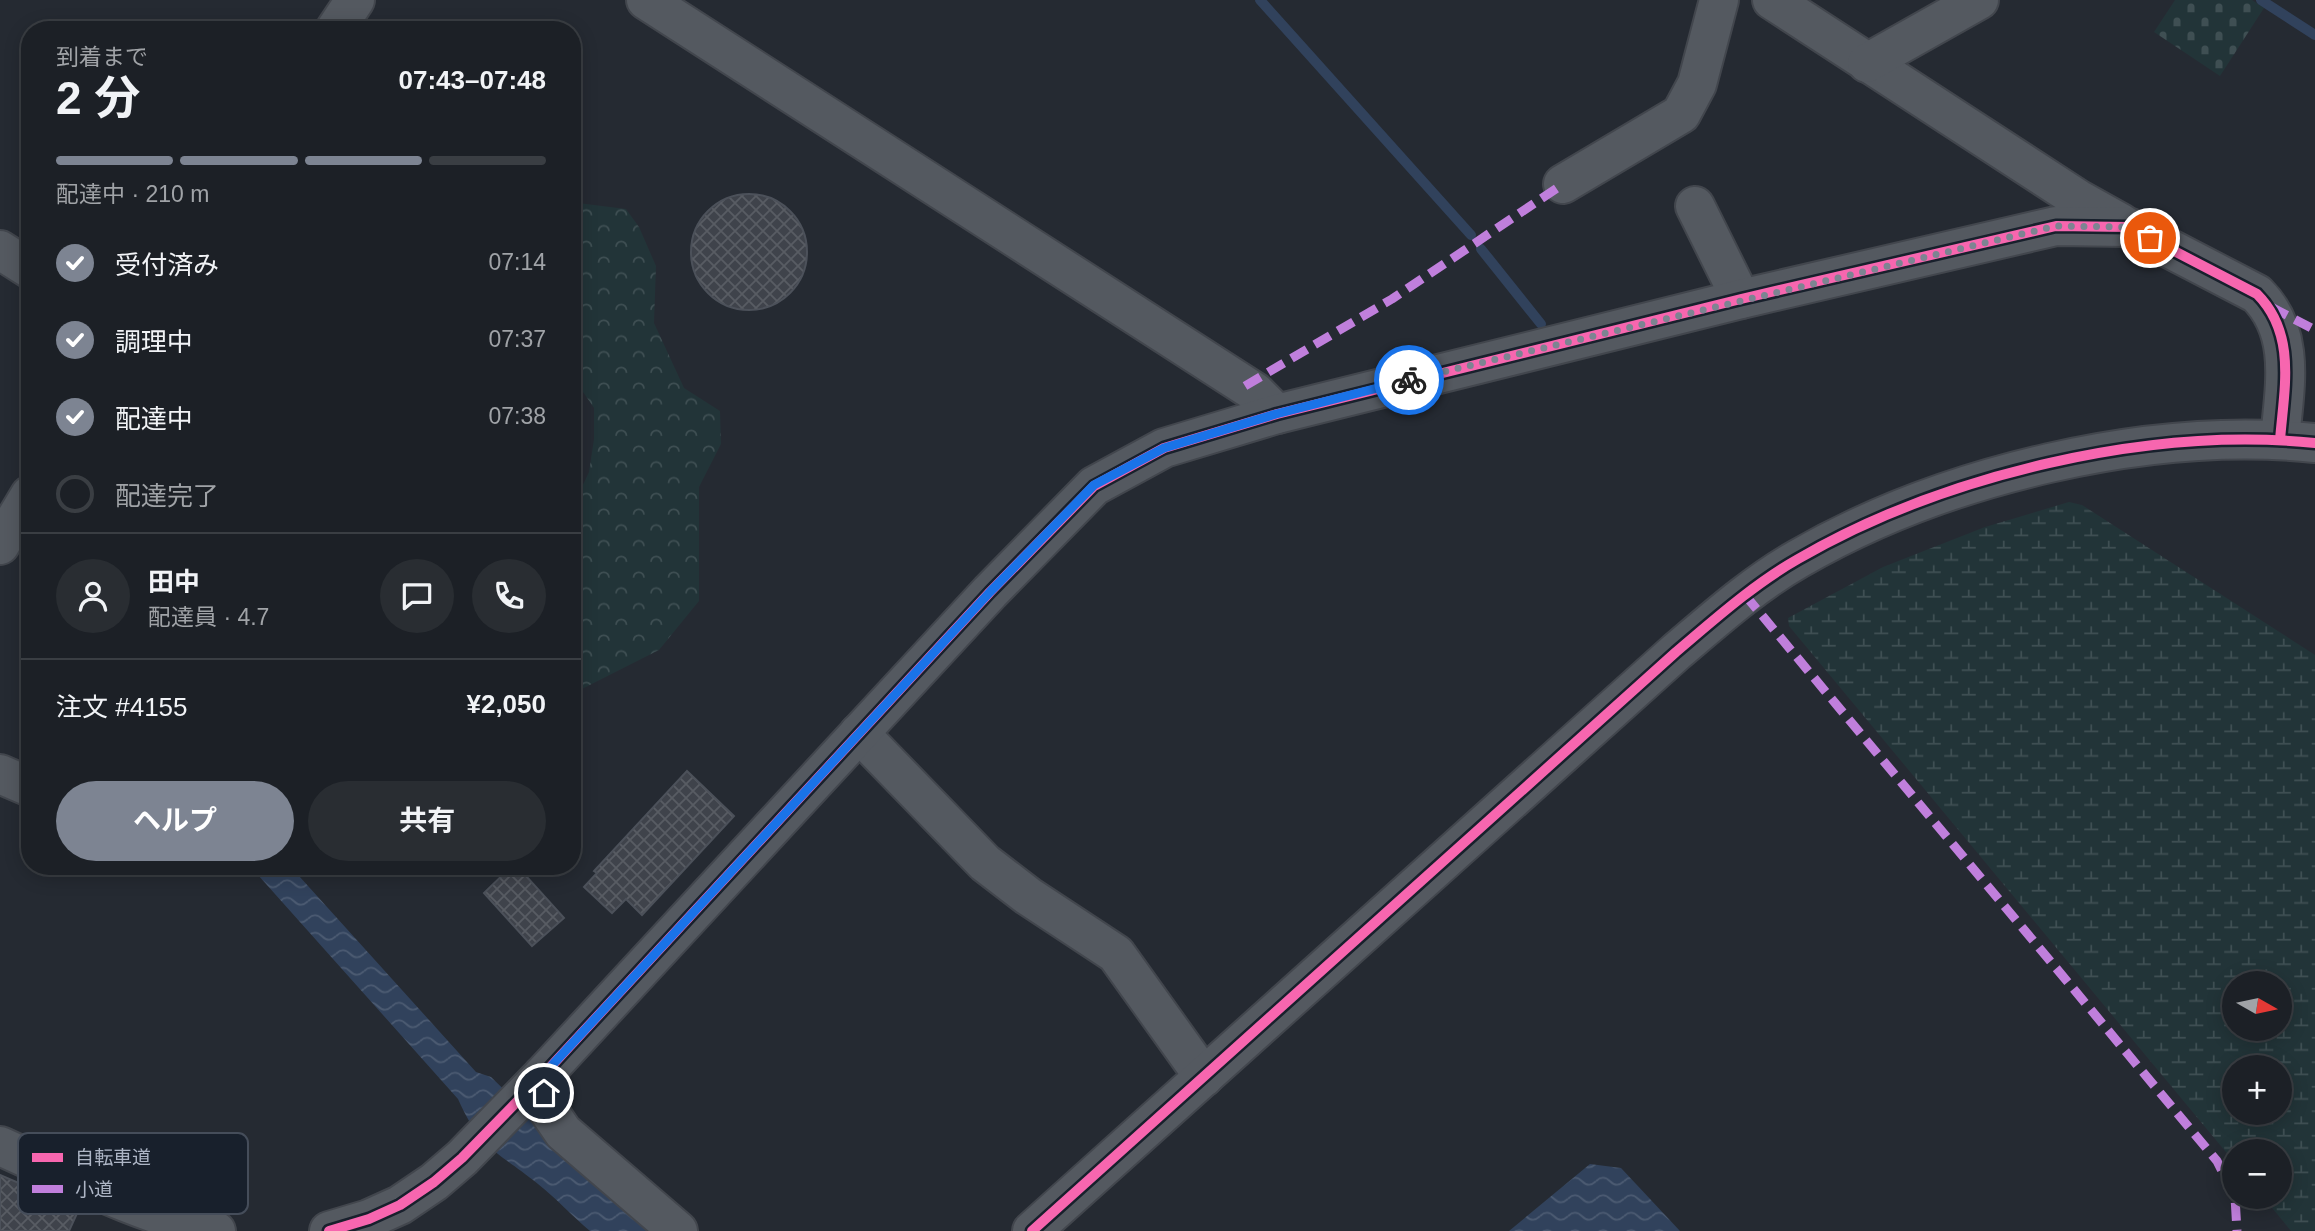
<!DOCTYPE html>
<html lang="ja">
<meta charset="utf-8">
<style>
:root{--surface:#1c2026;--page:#292d32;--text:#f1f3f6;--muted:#a0a3a7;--line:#3a3e43;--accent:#7d8492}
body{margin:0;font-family:Helvetica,"Noto Sans JP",sans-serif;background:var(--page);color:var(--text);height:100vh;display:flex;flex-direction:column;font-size:26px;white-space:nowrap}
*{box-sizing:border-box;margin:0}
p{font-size:23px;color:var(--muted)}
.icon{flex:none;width:38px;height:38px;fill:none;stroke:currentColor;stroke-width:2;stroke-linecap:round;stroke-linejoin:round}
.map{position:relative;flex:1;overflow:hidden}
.panel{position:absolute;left:21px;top:21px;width:560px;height:854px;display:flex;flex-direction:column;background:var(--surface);border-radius:28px;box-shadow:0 4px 18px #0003,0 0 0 2px var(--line)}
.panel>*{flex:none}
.needle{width:46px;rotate:99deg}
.fabs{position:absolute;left:2222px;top:971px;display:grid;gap:14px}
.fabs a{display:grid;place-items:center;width:70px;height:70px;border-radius:50%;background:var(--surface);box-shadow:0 4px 18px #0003,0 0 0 2px var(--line);font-size:35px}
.pin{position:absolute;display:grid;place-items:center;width:60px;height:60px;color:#fff;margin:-30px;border:4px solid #fff;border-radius:50%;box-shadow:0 2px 7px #0007}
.courier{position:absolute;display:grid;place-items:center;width:70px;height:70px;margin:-35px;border:5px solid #1a73e8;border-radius:50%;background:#fff;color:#222;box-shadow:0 2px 9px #0007}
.summary em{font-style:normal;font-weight:700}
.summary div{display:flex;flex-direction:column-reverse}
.summary{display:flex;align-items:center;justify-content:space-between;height:119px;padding:0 35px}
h1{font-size:46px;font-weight:700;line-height:52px}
.bar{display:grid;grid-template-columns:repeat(4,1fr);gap:10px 7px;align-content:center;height:84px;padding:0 35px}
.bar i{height:9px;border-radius:5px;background:var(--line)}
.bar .active{background:var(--accent)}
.bar p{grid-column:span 4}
.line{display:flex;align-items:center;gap:18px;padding:0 35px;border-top:2px solid var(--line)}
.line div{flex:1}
.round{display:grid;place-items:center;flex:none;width:74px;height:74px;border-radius:37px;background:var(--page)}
ol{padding:0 35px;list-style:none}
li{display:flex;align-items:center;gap:21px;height:77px}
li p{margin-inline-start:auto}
li .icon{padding:7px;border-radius:50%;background:var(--accent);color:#fff;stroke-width:4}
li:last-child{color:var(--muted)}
li i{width:38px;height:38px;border:4px solid var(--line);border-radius:50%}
.cta{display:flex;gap:14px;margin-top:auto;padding:14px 35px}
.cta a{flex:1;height:80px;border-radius:42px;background:var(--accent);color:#fff;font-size:28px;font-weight:700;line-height:80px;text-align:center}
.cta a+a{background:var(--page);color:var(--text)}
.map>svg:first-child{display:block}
</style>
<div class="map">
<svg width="2315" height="1231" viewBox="0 0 2315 1231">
<defs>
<pattern id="forest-crowns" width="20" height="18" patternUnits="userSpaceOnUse" patternTransform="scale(1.75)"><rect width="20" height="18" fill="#223438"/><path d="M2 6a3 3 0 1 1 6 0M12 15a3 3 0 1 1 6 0" fill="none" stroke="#3f4f53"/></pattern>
<pattern id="wetland-marsh" width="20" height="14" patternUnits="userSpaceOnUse" patternTransform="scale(1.75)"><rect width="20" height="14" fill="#223438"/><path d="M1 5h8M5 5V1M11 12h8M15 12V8" fill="none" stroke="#3f4f53"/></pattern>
<pattern id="cemetery-stones" width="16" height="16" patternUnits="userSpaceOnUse" patternTransform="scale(1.75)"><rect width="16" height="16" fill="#223438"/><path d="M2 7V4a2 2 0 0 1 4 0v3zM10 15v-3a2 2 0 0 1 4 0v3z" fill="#3f4f53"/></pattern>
<pattern id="water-waves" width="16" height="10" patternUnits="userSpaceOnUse" patternTransform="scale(1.75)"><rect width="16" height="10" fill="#31425c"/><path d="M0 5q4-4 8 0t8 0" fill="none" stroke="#4c5b72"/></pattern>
<pattern id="building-cross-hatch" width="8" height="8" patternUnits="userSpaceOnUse" patternTransform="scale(1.75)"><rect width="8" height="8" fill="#3f434b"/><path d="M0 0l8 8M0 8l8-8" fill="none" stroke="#585c63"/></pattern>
</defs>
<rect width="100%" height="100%" fill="#252a32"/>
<!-- forest -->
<path fill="url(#forest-crowns)" d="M 578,203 L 626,209 L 639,227 L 656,266 L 654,323 L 684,388 L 720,411 L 721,444 L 699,487 L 699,601 L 659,650 L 572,694 L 572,508 L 589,472 L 594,439 L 594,408 L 581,389 L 572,384 L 572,205 Z"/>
<!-- wetland -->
<path fill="url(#wetland-marsh)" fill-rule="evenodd" d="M 2069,502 L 2082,505 L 2315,655 L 2315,1231 L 2291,1231 L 2263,1197 L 2280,1197 L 2280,1152 L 2235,1152 L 2235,1163 L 1789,626 L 1788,618 L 1883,567 L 1985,527 ZM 2235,984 L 2280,984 L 2280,1029 L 2235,1029 ZM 2235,1068 L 2280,1068 L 2280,1113 L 2235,1113 Z"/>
<!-- cemetery -->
<path fill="url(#cemetery-stones)" d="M 2175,0 L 2252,0 L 2264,8 L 2220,76 L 2154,32 Z"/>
<!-- water -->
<g fill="url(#water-waves)">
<path d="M 250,866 L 290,866 L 476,1072 L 491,1077 L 649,1231 L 590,1231 C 572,1216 556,1198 538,1184 C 498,1152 480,1149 458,1099 Z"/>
<path d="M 1590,1164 L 1621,1168 L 1680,1231 L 1509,1231 Z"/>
</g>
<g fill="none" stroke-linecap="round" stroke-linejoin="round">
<!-- stream -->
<g stroke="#31425c" stroke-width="10">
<path d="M 1260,0 L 1471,235"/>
<path d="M 2261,0 L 2315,35"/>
<path d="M 1481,249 L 1541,324"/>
</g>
</g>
<!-- building -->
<g fill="url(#building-cross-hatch)" stroke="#4c515a" stroke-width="2">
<circle cx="749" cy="252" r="58"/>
<path d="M 687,771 L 734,816 L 642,915 L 626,899 L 612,913 L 584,887 L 597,873 L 594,871 Z"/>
<path d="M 512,866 L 517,866 L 564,918 L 532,946 L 484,893 Z"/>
<path d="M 0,1175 L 79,1209 L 69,1231 L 0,1231 Z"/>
</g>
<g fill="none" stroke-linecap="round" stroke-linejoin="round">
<defs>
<g id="minor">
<path d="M 646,0 L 1255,392 L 1277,414"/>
<path d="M 1772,0 L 2078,199 L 2121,223"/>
<path d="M 335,30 L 355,0"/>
<path d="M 1867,63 L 1979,0"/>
<path d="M 1563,184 L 1681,114 L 1697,84 L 1719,0"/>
<path d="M 1695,206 L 1741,299"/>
<path d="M 0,250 L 30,269"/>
<path d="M 0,545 L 30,495"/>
<path d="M 859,733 L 985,863 L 1028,896 L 1116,954 L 1204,1077"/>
<path d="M 0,774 L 30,787"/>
<path d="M 543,1075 L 546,1107 L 563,1132 L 678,1231"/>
<path d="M 0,1146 C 71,1178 140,1214 216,1231"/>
<path d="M 329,1231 L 369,1219 L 400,1205 L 434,1182 L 462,1158 L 543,1075 L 990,592 L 1094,486 L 1164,448 L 1277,414 L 1741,299 L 2056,226 L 2128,227 L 2257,294 C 2297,334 2284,389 2280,440"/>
<path d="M 1032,1231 L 1676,652 C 1715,619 1754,584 1798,559 C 1943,475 2149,426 2315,443"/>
</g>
</defs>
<!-- minor casing -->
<use href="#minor" stroke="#42464d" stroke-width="42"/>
<!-- minor -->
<use href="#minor" stroke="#545960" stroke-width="38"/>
<!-- quiet -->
<g stroke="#c07fdc" stroke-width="9" stroke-dasharray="18 9" stroke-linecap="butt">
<path d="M 2271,307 L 2315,330"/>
<path d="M 1245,386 L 1392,299 L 1563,184"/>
<path d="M 1745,595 L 2217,1161 L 2235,1197 L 2237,1231"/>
</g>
<defs>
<g id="cycleway">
<path d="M 329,1231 L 369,1219 L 400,1205 L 434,1182 L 462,1158 L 543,1075 L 990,592 L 1094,486 L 1164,448 L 1277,414 L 1741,299 L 2056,226 L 2128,227 L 2257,294 C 2297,334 2284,389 2280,440"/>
<path d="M 1032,1231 L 1676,652 C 1715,619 1754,584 1798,559 C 1943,475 2149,426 2315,443"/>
</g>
</defs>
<!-- cycleway casing -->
<use href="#cycleway" stroke="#18202c" stroke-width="15"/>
<!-- cycleway -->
<use href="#cycleway" stroke="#f766af" stroke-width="10"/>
</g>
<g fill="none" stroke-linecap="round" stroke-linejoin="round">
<!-- done -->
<path stroke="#7d8492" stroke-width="7" stroke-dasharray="0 12.6" d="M 1409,380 L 2056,226 L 2128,227 L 2150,238"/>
<!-- route -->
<path stroke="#1a73e8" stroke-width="9" d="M 544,1093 L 543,1075 L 990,592 L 1094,485 L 1164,448 L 1276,414 L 1409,380"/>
</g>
<!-- legend -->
<rect x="18" y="1133" width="230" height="81" rx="10" fill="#18202c" stroke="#454d5a" stroke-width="2"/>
<rect x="32" y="1153" width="31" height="9" fill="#f766af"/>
<rect x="32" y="1185" width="31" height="8" fill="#c07fdc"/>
<g font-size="19" fill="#adb5c5">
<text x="75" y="1164">自転車道</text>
<text x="75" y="1196">小道</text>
</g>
</svg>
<div class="fabs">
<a><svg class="needle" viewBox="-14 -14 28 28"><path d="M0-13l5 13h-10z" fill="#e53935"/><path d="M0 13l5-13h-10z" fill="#a0a3a7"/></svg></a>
<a>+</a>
<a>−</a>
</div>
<div class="pin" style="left:2150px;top:238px;background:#ea580c"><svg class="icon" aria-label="bag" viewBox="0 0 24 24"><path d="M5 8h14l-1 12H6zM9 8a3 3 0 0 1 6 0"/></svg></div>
<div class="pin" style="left:544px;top:1093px;background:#1f2937"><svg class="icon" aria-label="home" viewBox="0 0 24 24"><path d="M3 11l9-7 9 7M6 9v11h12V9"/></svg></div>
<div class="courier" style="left:1409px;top:380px"><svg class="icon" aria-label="bike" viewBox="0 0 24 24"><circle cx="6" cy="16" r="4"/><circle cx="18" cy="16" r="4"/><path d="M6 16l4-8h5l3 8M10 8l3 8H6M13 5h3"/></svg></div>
<section class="panel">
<div class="summary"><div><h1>2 分</h1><p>到着まで</p></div><em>07:43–07:48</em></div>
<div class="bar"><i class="active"></i><i class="active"></i><i class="active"></i><i></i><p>配達中 · 210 m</p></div>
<ol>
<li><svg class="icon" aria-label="check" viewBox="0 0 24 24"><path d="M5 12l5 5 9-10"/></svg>受付済み<p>07:14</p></li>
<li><svg class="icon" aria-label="check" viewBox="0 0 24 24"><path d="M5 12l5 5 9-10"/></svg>調理中<p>07:37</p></li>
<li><svg class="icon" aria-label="check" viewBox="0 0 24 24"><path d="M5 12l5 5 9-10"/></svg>配達中<p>07:38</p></li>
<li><i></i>配達完了</li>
</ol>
<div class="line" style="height:126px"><a class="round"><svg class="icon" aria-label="person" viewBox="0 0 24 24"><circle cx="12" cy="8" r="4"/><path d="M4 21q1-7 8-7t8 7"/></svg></a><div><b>田中</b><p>配達員 · 4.7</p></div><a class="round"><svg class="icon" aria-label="chat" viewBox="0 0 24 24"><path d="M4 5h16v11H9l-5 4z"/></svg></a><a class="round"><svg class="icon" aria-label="phone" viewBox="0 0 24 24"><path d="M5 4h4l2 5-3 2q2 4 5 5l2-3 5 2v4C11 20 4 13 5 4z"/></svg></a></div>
<div class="line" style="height:91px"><div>注文 #4155</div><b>¥2,050</b></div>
<div class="cta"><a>ヘルプ</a><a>共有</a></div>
</section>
</div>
